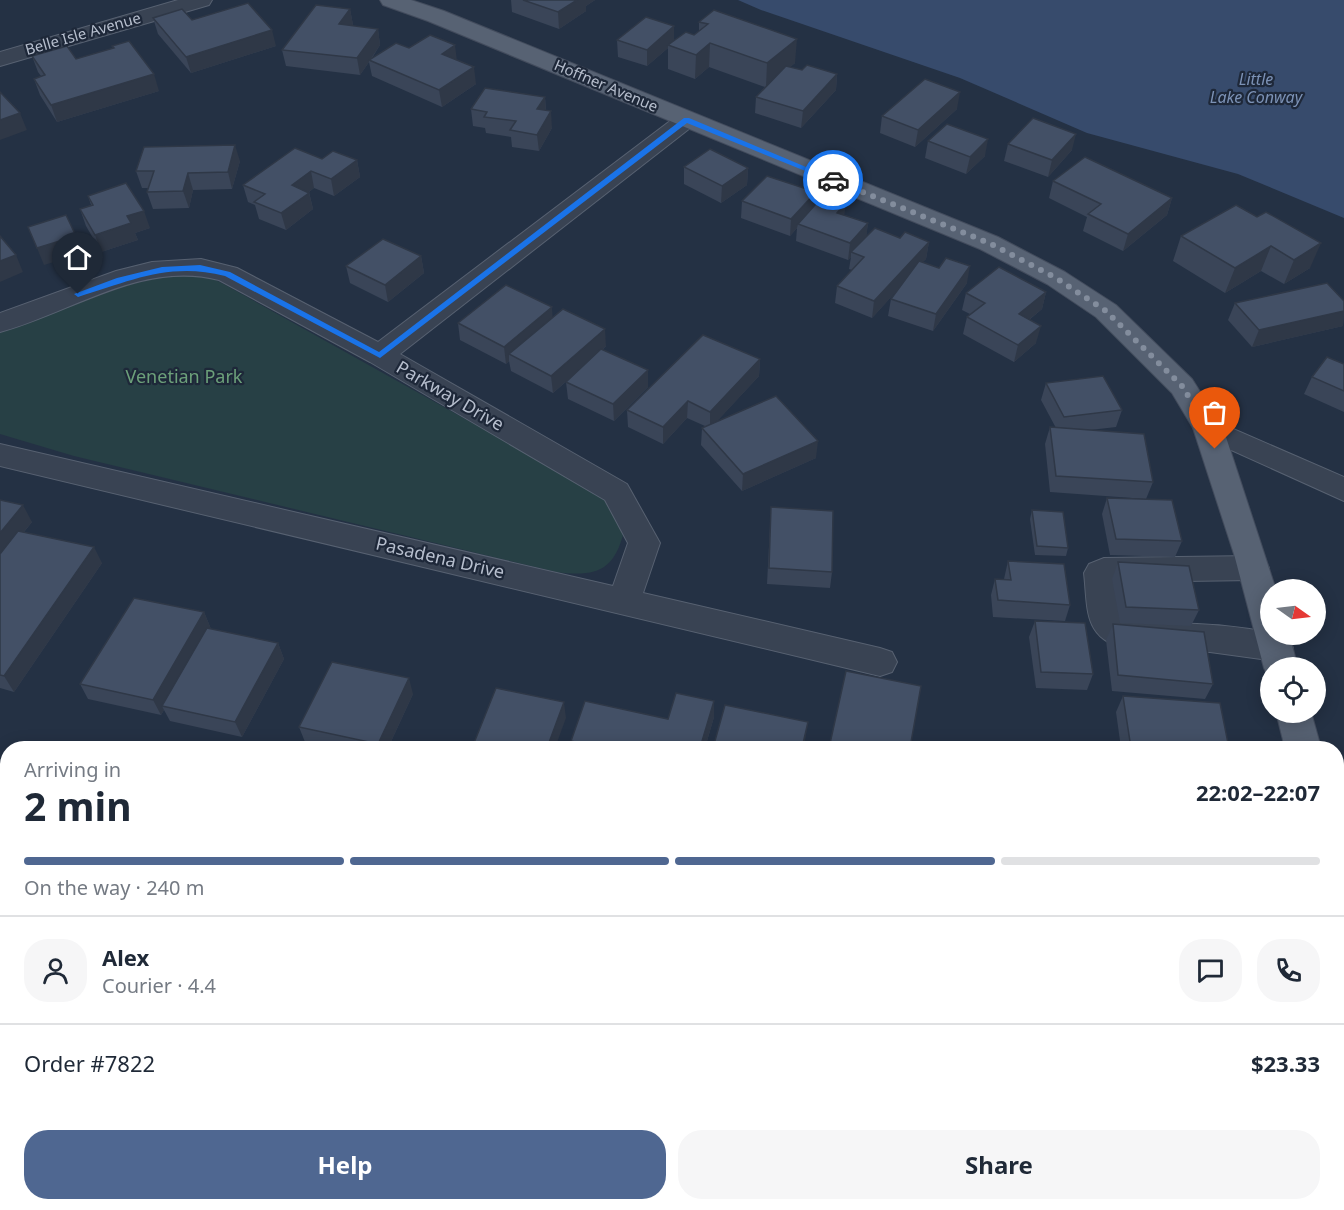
<!DOCTYPE html>
<meta charset="utf-8">
<style>
:root{--surface:#fff;--page:#f6f6f7;--text:#1f2937;--muted:#747a83;--line:#e0e1e3;--accent:#4f6791}
body{margin:0;font-family:"Noto Sans",sans-serif;background:var(--page);color:var(--text);height:100vh;display:flex;flex-direction:column;font-size:22px;white-space:nowrap}
*{box-sizing:border-box;margin:0}
p{font-size:20px;color:var(--muted)}
.icon{flex:none;width:33px;height:33px;fill:none;stroke:currentColor;stroke-width:2;stroke-linecap:round;stroke-linejoin:round}
.map{position:relative;flex:1;overflow:hidden}
.sheet{position:absolute;left:0px;top:741px;width:1344px;height:470px;display:flex;flex-direction:column;background:var(--surface);border-radius:24px 24px 0 0;box-shadow:0 3px 15px #0003}
.sheet>*{flex:none}
.needle{width:39px;rotate:104deg}
.controls{position:absolute;left:1260px;top:579px;display:grid;gap:12px}
.controls a{display:grid;place-items:center;width:66px;height:66px;border-radius:50%;background:var(--surface);box-shadow:0 3px 15px #0003;font-size:30px}
.pin{position:absolute;display:grid;place-items:center;width:51px;height:51px;color:#fff;margin:-62px -26px;border-radius:50% 50% 50% 0;rotate:-45deg;box-shadow:0 0 6px #0007}
.pin .icon{rotate:45deg}
.courier{position:absolute;display:grid;place-items:center;width:60px;height:60px;margin:-30px;border:4px solid #1a73e8;border-radius:50%;background:#fff;color:#222;box-shadow:0 2px 8px #0007}
.overview em{font-style:normal;font-weight:700}
.overview div{display:flex;flex-direction:column-reverse}
.overview{display:flex;align-items:center;justify-content:space-between;height:102px;padding:0 24px}
h1{font-size:39px;font-weight:700;line-height:45px}
.bar{display:grid;grid-template-columns:repeat(4,1fr);gap:9px 6px;align-content:center;height:72px;padding:0 24px}
.bar i{height:8px;border-radius:4px;background:var(--line)}
.bar .on{background:var(--accent)}
.bar p{grid-column:span 4}
.line{display:flex;align-items:center;gap:15px;padding:0 24px;border-top:2px solid var(--line)}
.line div{flex:1}
.round{display:grid;place-items:center;flex:none;width:63px;height:63px;border-radius:24px;background:var(--page)}
.primary-button{display:flex;gap:12px;margin-top:auto;padding:12px 24px}
.primary-button a{flex:1;height:69px;border-radius:24px;background:var(--accent);color:#fff;font-size:24px;font-weight:700;line-height:69px;text-align:center}
.primary-button a+a{background:var(--page);color:var(--text)}
.map>svg:first-child{display:block}
</style>
<div class="map">
<svg width="1344" height="1210" viewBox="0 0 1344 1210">
<rect width="100%" height="100%" fill="#243144"/>
<!-- green -->
<path fill="#274045" d="M 184,272 L 212,278 L 229,287 L 594,491 L 606,500 L 624,531 C 614,572 595,577 556,572 L 74,456 L 0,434 L 0,331 L 128,285 Z"/>
<!-- water -->
<g fill="#374b6c">
<path d="M 738,0 L 1344,0 L 1344,218 L 1238,174 L 1087,133 L 960,78 L 761,10 Z"/>
<path d="M 0,765 L 8,768 L 7,917 L 0,908 Z"/>
<path d="M 11,1203 L 293,1203 L 287,1210 L 8,1210 Z"/>
<path d="M 442,1203 L 1018,1203 L 1020,1210 L 449,1210 Z"/>
</g>
<g fill="none" stroke-linecap="round" stroke-linejoin="round">
<defs>
<g id="minor">
<path d="M 178,0 L 212,0 L 209,5 L 0,66 L 0,52 Z"/>
<path d="M 686,113 L 694,115 L 698,120 L 694,125 L 400,354 L 627,484 L 660,543 L 643,593 L 880,648 L 892,652 L 897,662 L 892,672 L 880,676 L 0,466 L 0,444 L 613,586 L 628,543 L 605,500 L 370,362 L 219,280 C 142,260 71,313 0,332 L 0,313 L 116,271 L 152,262 L 201,259 L 237,268 L 378,342 L 678,115 Z"/>
<path d="M 1208,418 L 1344,477 L 1344,501 L 1198,435 L 1193,428 L 1198,421 Z"/>
<path d="M 1253,556 L 1264,559 L 1269,568 L 1264,577 L 1253,580 L 1118,582 L 1123,618 L 1129,622 C 1181,624 1239,622 1288,638 L 1293,648 L 1288,658 L 1276,661 L 1210,652 L 1122,648 C 1083,636 1088,608 1084,573 L 1089,564 L 1104,558 Z"/>
</g>
<g id="major">
<path d="M 380,0 L 411,0 L 444,11 L 998,237 L 1065,272 L 1116,305 L 1192,379 L 1223,428 L 1276,590 L 1270,590 L 1270,634 L 1289,634 L 1298,668 L 1270,668 L 1269,678 L 1264,668 L 1234,554 L 1193,428 L 1172,393 L 1096,317 L 1047,284 L 980,249 L 428,21 L 383,5 Z"/>
<path d="M 1276,712 L 1311,712 L 1321,748 L 1285,748 Z"/>
<path d="M 1336,856 L 1344,859 L 1344,918 L 1336,915 Z"/>
</g>
</defs>
<!-- minor casing -->
<use href="#minor" stroke="#576171" stroke-width="2"/>
<!-- major casing -->
<use href="#major" stroke="#434c5d" stroke-width="2"/>
<!-- minor -->
<use href="#minor" fill="#394353" fill-rule="evenodd"/>
<!-- major -->
<use href="#major" fill="#576273" fill-rule="evenodd"/>
</g>
<!-- wall -->
<g fill="#3a4558">
<path d="M 511,0 L 595,0 L 586,6 L 586,11 L 559,29 L 512,12 Z"/>
<path d="M 350,9 L 353,25 L 353,26 L 378,29 L 380,45 L 372,58 L 409,48 L 457,60 L 476,84 L 442,107 L 372,76 L 369,62 L 360,75 L 286,66 L 282,50 Z"/>
<path d="M 714,10 L 795,63 L 790,67 L 802,70 L 837,74 L 836,90 L 801,128 L 755,113 L 756,97 L 765,87 L 709,67 L 695,79 L 668,69 L 668,48 L 647,66 L 618,57 L 617,40 L 674,40 L 694,35 L 699,31 L 699,22 Z"/>
<path d="M 153,18 L 192,20 L 276,46 L 191,73 L 158,34 Z"/>
<path d="M 112,46 L 159,91 L 57,122 L 40,95 L 34,79 L 41,76 L 38,72 L 32,56 L 76,59 L 113,48 Z"/>
<path d="M 545,97 L 546,111 L 552,128 L 539,151 L 512,147 L 511,137 L 486,133 L 485,128 L 473,126 L 471,109 Z"/>
<path d="M 957,109 L 915,147 L 880,133 L 882,116 Z"/>
<path d="M 928,141 L 985,156 L 966,174 L 925,158 Z"/>
<path d="M 1008,144 L 1072,150 L 1048,177 L 1004,161 Z"/>
<path d="M 322,159 L 357,160 L 360,177 L 334,196 L 314,188 L 309,192 L 313,209 L 286,230 L 259,219 L 255,205 L 248,202 L 243,185 Z"/>
<path d="M 240,161 L 232,189 L 193,190 L 189,208 L 153,209 L 147,192 L 148,188 L 142,188 L 136,171 Z"/>
<path d="M 684,167 L 748,168 L 747,185 L 721,203 L 684,184 Z"/>
<path d="M 1053,181 L 1172,198 L 1167,215 L 1123,251 L 1083,231 L 1087,217 L 1049,198 Z"/>
<path d="M 88,196 L 150,228 L 135,233 L 138,240 L 101,252 L 86,226 L 80,209 L 91,205 Z"/>
<path d="M 742,201 L 814,206 L 845,204 L 844,215 L 868,223 L 866,237 L 900,238 L 929,242 L 926,259 L 922,262 L 967,283 L 933,331 L 888,316 L 891,299 L 899,288 L 872,318 L 835,303 L 837,286 L 852,270 L 849,269 L 851,257 L 848,260 L 796,241 L 797,228 L 790,236 L 741,218 Z"/>
<path d="M 1236,205 L 1310,268 L 1284,284 L 1261,271 L 1225,293 L 1173,261 L 1181,236 Z"/>
<path d="M 421,256 L 424,273 L 388,302 L 350,283 L 346,266 Z"/>
<path d="M 1046,292 L 1042,309 L 1029,320 L 1036,343 L 1014,362 L 963,334 L 967,317 L 970,314 L 962,310 L 966,293 Z"/>
<path d="M 1344,301 L 1343,326 L 1252,347 L 1228,320 L 1235,303 Z"/>
<path d="M 552,307 L 552,317 L 606,346 L 602,350 L 648,387 L 614,421 L 568,399 L 566,382 L 585,365 L 553,393 L 511,371 L 509,361 L 506,364 L 460,340 L 458,323 Z"/>
<path d="M 760,359 L 759,376 L 716,422 L 816,458 L 742,491 L 701,445 L 702,428 L 705,426 L 687,418 L 663,444 L 628,427 L 627,410 Z"/>
<path d="M 1344,364 L 1344,412 L 1304,394 L 1312,377 Z"/>
<path d="M 1046,383 L 1122,410 L 1116,427 L 1090,430 L 1153,482 L 1146,499 L 1050,492 L 1045,444 L 1050,427 L 1056,428 L 1041,400 Z"/>
<path d="M 1107,498 L 1182,541 L 1175,557 L 1110,555 L 1102,514 Z"/>
<path d="M 0,500 L 32,522 L 24,532 L 102,563 L 14,692 L 0,688 Z"/>
<path d="M 771,507 L 832,572 L 830,588 L 767,584 Z"/>
<path d="M 1032,510 L 1068,548 L 1066,556 L 1035,555 L 1030,519 Z"/>
<path d="M 1008,561 L 1070,605 L 1065,621 L 993,617 L 991,595 L 995,579 L 1004,579 Z"/>
<path d="M 1118,562 L 1199,610 L 1191,626 L 1120,623 L 1112,579 Z"/>
<path d="M 204,612 L 211,629 L 278,643 L 284,659 L 242,737 L 170,721 L 164,710 L 161,715 L 88,699 L 80,684 Z"/>
<path d="M 1035,621 L 1093,674 L 1087,690 L 1036,688 L 1029,637 Z"/>
<path d="M 1113,624 L 1213,684 L 1205,699 L 1112,691 L 1106,640 Z"/>
<path d="M 413,694 L 388,748 L 332,748 L 305,742 L 299,727 Z"/>
<path d="M 1123,696 L 1229,748 L 1121,748 L 1116,712 Z"/>
<path d="M 714,701 L 714,717 L 705,748 L 572,748 L 571,741 L 668,719 Z"/>
<path d="M 1158,1203 L 1289,1203 L 1289,1205 L 1283,1210 L 1220,1210 L 1158,1205 Z"/>
</g>
<!-- shaded-wall -->
<g fill="#2f3847">
<path d="M 577,0 L 595,0 L 586,6 L 586,11 L 559,29 L 558,12 Z"/>
<path d="M 350,9 L 353,25 L 342,40 L 339,24 Z"/>
<path d="M 674,26 L 674,42 L 668,45 L 668,48 L 647,66 L 647,50 Z"/>
<path d="M 378,29 L 380,45 L 370,60 L 369,60 L 369,62 L 360,75 L 357,58 Z"/>
<path d="M 272,30 L 276,46 L 191,73 L 186,57 Z"/>
<path d="M 797,39 L 795,63 L 766,87 L 767,63 Z"/>
<path d="M 710,43 L 709,67 L 695,79 L 696,55 Z"/>
<path d="M 455,45 L 457,61 L 442,54 Z"/>
<path d="M 474,67 L 476,84 L 442,107 L 439,90 Z"/>
<path d="M 154,74 L 159,91 L 57,122 L 51,105 Z"/>
<path d="M 837,74 L 836,90 L 801,128 L 803,111 Z"/>
<path d="M 960,92 L 957,109 L 915,147 L 918,130 Z"/>
<path d="M 545,97 L 546,113 L 537,109 Z"/>
<path d="M 551,111 L 552,128 L 539,151 L 537,135 Z"/>
<path d="M 20,113 L 27,130 L 0,140 L 0,120 Z"/>
<path d="M 1076,134 L 1072,150 L 1048,177 L 1052,160 Z"/>
<path d="M 988,139 L 985,156 L 966,174 L 970,157 Z"/>
<path d="M 235,145 L 240,161 L 232,189 L 228,172 Z"/>
<path d="M 357,160 L 360,177 L 334,196 L 331,179 Z"/>
<path d="M 748,168 L 747,185 L 721,203 L 722,186 Z"/>
<path d="M 311,171 L 314,188 L 296,202 L 292,185 Z"/>
<path d="M 188,173 L 193,190 L 189,208 L 183,191 Z"/>
<path d="M 816,192 L 814,209 L 798,224 L 797,228 L 790,236 L 791,219 Z"/>
<path d="M 309,193 L 313,209 L 286,230 L 281,213 Z"/>
<path d="M 1172,198 L 1167,215 L 1123,251 L 1128,234 Z"/>
<path d="M 845,204 L 844,220 L 837,213 Z"/>
<path d="M 144,211 L 150,228 L 135,233 L 138,240 L 101,252 L 95,235 L 127,216 Z"/>
<path d="M 868,223 L 866,240 L 851,252 L 851,257 L 848,260 L 850,243 Z"/>
<path d="M 76,236 L 83,253 L 44,265 L 37,248 Z"/>
<path d="M 929,242 L 926,259 L 872,318 L 874,301 Z"/>
<path d="M 1321,243 L 1310,268 L 1284,284 L 1294,260 Z"/>
<path d="M 1271,246 L 1261,271 L 1225,293 L 1235,268 Z"/>
<path d="M 16,255 L 23,272 L 0,282 L 0,261 Z"/>
<path d="M 421,256 L 424,273 L 388,302 L 385,285 Z"/>
<path d="M 970,266 L 967,283 L 933,331 L 936,314 Z"/>
<path d="M 1046,292 L 1042,309 L 1015,331 L 1019,314 Z"/>
<path d="M 552,307 L 553,324 L 509,354 L 509,361 L 506,364 L 504,347 Z"/>
<path d="M 1344,311 L 1343,326 L 1252,347 L 1259,330 Z"/>
<path d="M 1041,326 L 1036,343 L 1014,362 L 1018,345 Z"/>
<path d="M 605,329 L 606,346 L 553,393 L 551,376 Z"/>
<path d="M 760,359 L 759,376 L 710,429 L 710,412 Z"/>
<path d="M 648,370 L 648,387 L 614,421 L 613,404 Z"/>
<path d="M 688,401 L 687,418 L 663,444 L 663,427 Z"/>
<path d="M 818,441 L 816,458 L 742,491 L 743,474 Z"/>
<path d="M 23,505 L 32,522 L 0,561 L 0,533 Z"/>
<path d="M 94,547 L 102,563 L 14,692 L 4,676 Z"/>
<path d="M 204,612 L 211,629 L 162,706 L 164,710 L 161,715 L 153,700 Z"/>
<path d="M 278,643 L 284,659 L 242,737 L 235,722 Z"/>
<path d="M 409,678 L 413,694 L 388,748 L 380,748 L 378,744 Z"/>
<path d="M 714,701 L 714,717 L 705,748 L 700,748 Z"/>
<path d="M 564,702 L 566,718 L 555,748 L 547,748 Z"/>
<path d="M 808,722 L 804,748 L 802,748 Z"/>
</g>
<!-- building -->
<g fill="#435066" stroke="#2f3847" stroke-width="1.5">
<path d="M 523,0 L 577,0 L 558,12 Z"/>
<path d="M 248,3 L 272,30 L 186,57 L 153,18 L 182,9 L 192,20 Z"/>
<path d="M 316,5 L 350,9 L 339,24 L 378,29 L 357,58 L 282,50 Z"/>
<path d="M 714,10 L 797,39 L 767,63 L 710,43 L 696,55 L 668,45 L 686,32 L 694,35 L 708,24 L 699,22 Z"/>
<path d="M 646,17 L 674,26 L 647,50 L 617,40 Z"/>
<path d="M 430,35 L 455,45 L 442,54 L 474,67 L 439,90 L 369,60 L 396,43 L 409,48 Z"/>
<path d="M 129,41 L 154,74 L 51,105 L 34,79 L 45,75 L 32,56 L 67,46 L 76,59 L 114,48 L 112,46 Z"/>
<path d="M 807,65 L 837,74 L 803,111 L 756,97 L 786,66 L 802,70 Z"/>
<path d="M 925,79 L 960,92 L 918,130 L 882,116 Z"/>
<path d="M 485,88 L 545,97 L 537,109 L 551,111 L 537,135 L 510,130 L 516,121 L 484,117 L 487,112 L 471,109 Z"/>
<path d="M 0,92 L 20,113 L 0,120 Z"/>
<path d="M 1033,118 L 1076,134 L 1052,160 L 1008,144 Z"/>
<path d="M 947,124 L 988,139 L 970,157 L 928,141 Z"/>
<path d="M 235,145 L 228,172 L 188,173 L 183,191 L 147,192 L 154,171 L 136,171 L 144,147 Z"/>
<path d="M 295,148 L 322,159 L 333,151 L 357,160 L 331,179 L 311,171 L 292,185 L 309,193 L 281,213 L 254,202 L 265,194 L 243,185 Z"/>
<path d="M 710,149 L 748,168 L 722,186 L 684,167 Z"/>
<path d="M 1085,157 L 1172,198 L 1128,234 L 1088,214 L 1101,204 L 1053,181 Z"/>
<path d="M 767,176 L 816,192 L 791,219 L 742,201 Z"/>
<path d="M 126,183 L 144,211 L 127,216 L 131,223 L 95,235 L 80,209 L 93,205 L 88,196 Z"/>
<path d="M 823,196 L 845,204 L 837,213 L 868,223 L 850,243 L 798,224 Z"/>
<path d="M 1236,205 L 1257,217 L 1266,212 L 1321,243 L 1294,260 L 1271,246 L 1235,268 L 1181,236 Z"/>
<path d="M 66,215 L 76,236 L 37,248 L 28,227 Z"/>
<path d="M 875,228 L 900,238 L 905,232 L 929,242 L 874,301 L 837,286 L 864,257 L 851,252 Z"/>
<path d="M 0,236 L 16,255 L 0,261 Z"/>
<path d="M 383,239 L 421,256 L 385,285 L 346,266 Z"/>
<path d="M 946,258 L 970,266 L 936,314 L 891,299 L 919,261 L 939,268 Z"/>
<path d="M 999,267 L 1046,292 L 1019,314 L 1041,326 L 1018,345 L 967,317 L 985,303 L 966,293 Z"/>
<path d="M 1327,283 L 1344,301 L 1344,311 L 1259,330 L 1235,303 Z"/>
<path d="M 506,285 L 552,307 L 504,347 L 458,323 Z"/>
<path d="M 563,309 L 605,329 L 551,376 L 509,354 Z"/>
<path d="M 703,335 L 760,359 L 710,412 L 688,401 L 663,427 L 627,410 Z"/>
<path d="M 601,349 L 648,370 L 613,404 L 566,382 Z"/>
<path d="M 1327,357 L 1344,364 L 1344,391 L 1312,377 Z"/>
<path d="M 1103,376 L 1122,410 L 1064,417 L 1046,383 Z"/>
<path d="M 776,396 L 818,441 L 743,474 L 702,428 Z"/>
<path d="M 1050,427 L 1144,434 L 1153,482 L 1056,476 Z"/>
<path d="M 1107,498 L 1172,500 L 1182,541 L 1116,539 Z"/>
<path d="M 0,500 L 23,505 L 0,533 Z"/>
<path d="M 771,507 L 833,511 L 832,572 L 769,568 Z"/>
<path d="M 1032,510 L 1063,512 L 1068,548 L 1037,546 Z"/>
<path d="M 18,531 L 94,547 L 4,676 L 0,675 L 0,554 Z"/>
<path d="M 1008,561 L 1064,564 L 1070,605 L 998,600 L 995,579 L 1011,580 Z"/>
<path d="M 1118,562 L 1189,566 L 1199,610 L 1126,607 Z"/>
<path d="M 134,598 L 204,612 L 153,700 L 80,684 Z"/>
<path d="M 1035,621 L 1085,623 L 1093,674 L 1041,672 Z"/>
<path d="M 1113,624 L 1204,632 L 1213,684 L 1118,675 Z"/>
<path d="M 207,628 L 278,643 L 235,722 L 162,706 Z"/>
<path d="M 332,662 L 409,678 L 378,744 L 299,727 Z"/>
<path d="M 846,671 L 921,686 L 910,748 L 829,748 Z"/>
<path d="M 496,688 L 564,702 L 547,748 L 472,748 Z"/>
<path d="M 676,693 L 714,701 L 700,748 L 597,748 L 598,747 L 571,741 L 585,701 L 668,719 Z"/>
<path d="M 1123,696 L 1220,703 L 1229,748 L 1131,748 Z"/>
<path d="M 725,705 L 808,722 L 802,748 L 713,748 Z"/>
<path d="M 1269,1203 L 1289,1203 L 1289,1205 Z"/>
</g>
<!-- route -->
<path fill="#1a73e8" d="M 684,118 L 689,118 L 837,180 L 830,181 L 687,123 L 380,358 L 225,276 C 169,262 131,281 78,297 L 74,294 L 117,278 L 162,267 L 200,265 L 230,272 L 379,352 Z"/>
<g fill="none" stroke-linecap="round" stroke-linejoin="round">
<!-- done -->
<path stroke="#838d9d" stroke-width="6" stroke-dasharray="0 10.8" d="M 833,180 L 989,243 L 1056,278 L 1106,311 L 1182,386 L 1208,428 L 1215,449"/>
</g>
<g text-anchor="middle" stroke-width="4.5" stroke-linejoin="round" paint-order="stroke">
<!-- far-street labels -->
<g font-size="15" fill="#b6becd" stroke="#1e2839">
<text transform="translate(83 34) rotate(-16)" y="5">Belle Isle Avenue</text>
<text transform="translate(606 86) rotate(23)" y="5">Hoffner Avenue</text>
</g>
<!-- far-water labels -->
<g font-size="16" font-style="italic" fill="#7c92b6" stroke="#1e2839">
<text x="1256" y="85">Little<tspan x="1256" dy="18">Lake Conway</tspan></text>
</g>
<!-- park labels -->
<g font-size="18" fill="#6ca07a" stroke="#1e2839">
<text x="184" y="383">Venetian Park</text>
</g>
<!-- street labels -->
<g font-size="18" fill="#b6becd" stroke="#1e2839">
<text transform="translate(450 396) rotate(30)" y="6">Parkway Drive</text>
<text transform="translate(440 558) rotate(13)" y="6">Pasadena Drive</text>
</g>
</g>
</svg>
<div class="controls">
<a><svg class="needle" viewBox="-14 -14 28 28"><path d="M0-13l5 13h-10z" fill="#e53935"/><path d="M0 13l5-13h-10z" fill="#747a83"/></svg></a>
<a><svg class="icon" aria-label="locate" viewBox="0 0 24 24"><circle cx="12" cy="12" r="6"/><path d="M12 2v4M12 18v4M2 12h4M18 12h4"/></svg></a>
</div>
<div class="pin" style="left:1215px;top:449px;background:#ea580c"><svg class="icon" aria-label="bag" viewBox="0 0 24 24"><path d="M5 8h14l-1 12H6zM9 8a3 3 0 0 1 6 0"/></svg></div>
<div class="pin" style="left:78px;top:294px;background:#1f2937"><svg class="icon" aria-label="home" viewBox="0 0 24 24"><path d="M3 11l9-7 9 7M6 9v11h12V9"/></svg></div>
<div class="courier" style="left:833px;top:180px"><svg class="icon" aria-label="car" viewBox="0 0 24 24"><path d="M5 17H2v-5l4-1 3-4h7l3 4 3 1v5h-3M9 17h6M6 11h13"/><circle cx="7" cy="17" r="2"/><circle cx="17" cy="17" r="2"/></svg></div>
<section class="sheet">
<div class="overview"><div><h1>2 min</h1><p>Arriving in</p></div><em>22:02–22:07</em></div>
<div class="bar"><i class="on"></i><i class="on"></i><i class="on"></i><i></i><p>On the way · 240 m</p></div>
<div class="line" style="height:108px"><a class="round"><svg class="icon" aria-label="person" viewBox="0 0 24 24"><circle cx="12" cy="8" r="4"/><path d="M4 21q1-7 8-7t8 7"/></svg></a><div><b>Alex</b><p>Courier · 4.4</p></div><a class="round"><svg class="icon" aria-label="chat" viewBox="0 0 24 24"><path d="M4 5h16v11H9l-5 4z"/></svg></a><a class="round"><svg class="icon" aria-label="phone" viewBox="0 0 24 24"><path d="M5 4h4l2 5-3 2q2 4 5 5l2-3 5 2v4C11 20 4 13 5 4z"/></svg></a></div>
<div class="line" style="height:78px"><div>Order #7822</div><b>$23.33</b></div>
<div class="primary-button"><a>Help</a><a>Share</a></div>
</section>
</div>
